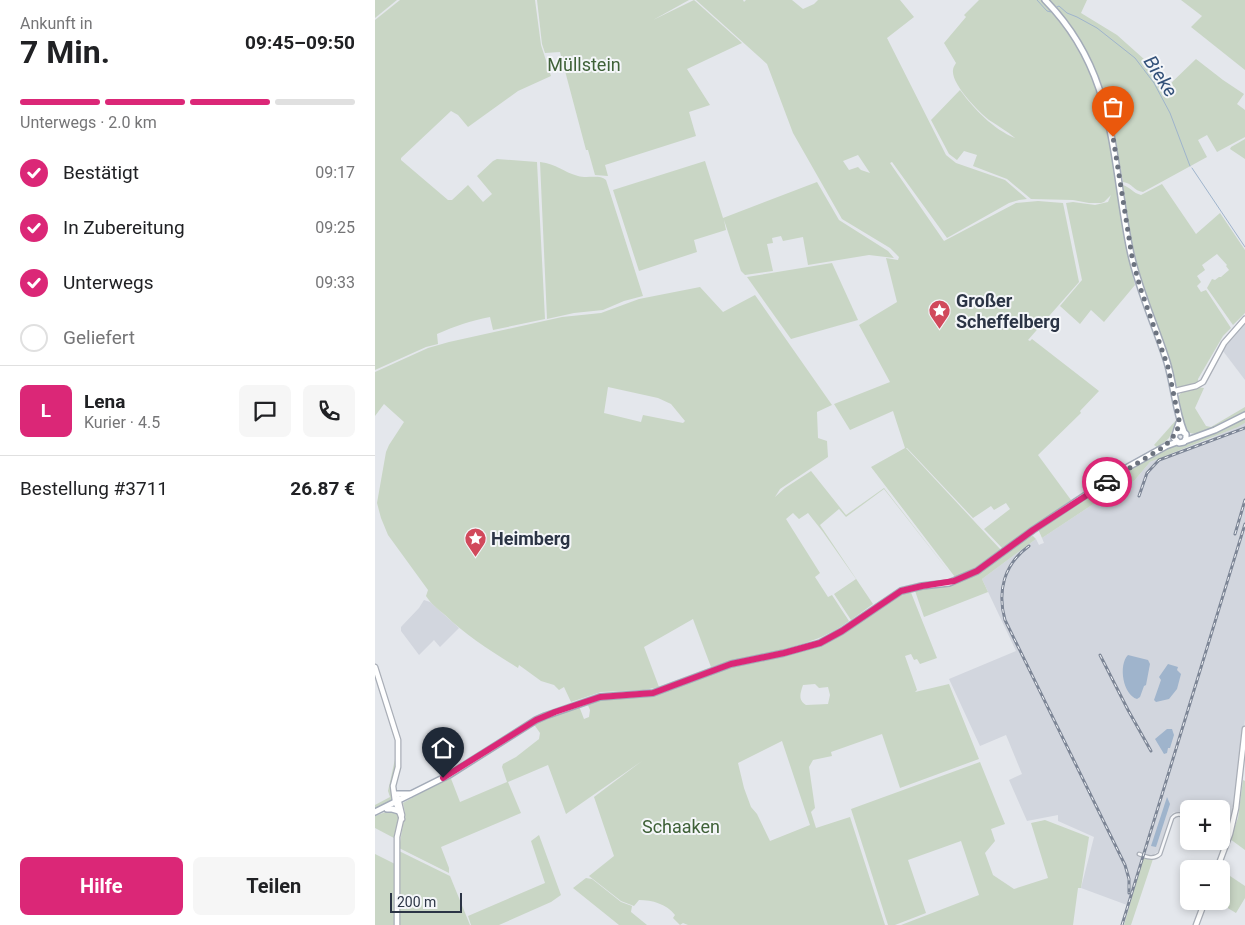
<!DOCTYPE html>
<html lang="de">
<meta charset="utf-8">
<style>
:root{--surface:#fff;--page:#f6f6f6;--text:#202124;--muted:#757577;--line:#e0e0e0;--accent:#db2777}
body{margin:0;font-family:Roboto,sans-serif;background:var(--page);color:var(--text);height:100vh;display:flex;flex-direction:column;font-size:19px;white-space:nowrap}
*{box-sizing:border-box;margin:0}
p{font-size:16px;color:var(--muted)}
.icon{flex:none;width:28px;height:28px;fill:none;stroke:currentColor;stroke-width:2;stroke-linecap:round;stroke-linejoin:round}
.map{position:relative;flex:1;overflow:hidden}
.side{display:flex;flex-direction:column;background:var(--surface);width:375px}
.side>*{flex:none}
.buttons{position:absolute;left:805px;top:800px;display:grid;gap:10px}
.buttons a{display:grid;place-items:center;width:50px;height:50px;border-radius:8px;background:var(--surface);box-shadow:0 2px 8px #0003;font-size:25px}
.scale{position:absolute;left:15px;bottom:12px;width:72px;box-sizing:border-box;padding-left:5px;border:2px solid #2b3445;border-top:0;font-size:14px;line-height:18px;white-space:nowrap;color:#2b3445;-webkit-text-stroke:4px #f4f6f9;paint-order:stroke}
.pin{position:absolute;display:grid;place-items:center;width:42px;height:42px;color:#fff;margin:-51px -21px;border-radius:50% 50% 50% 0;rotate:-45deg;box-shadow:0 0 5px #0007}
.pin .icon{rotate:45deg}
.courier{position:absolute;display:grid;place-items:center;width:50px;height:50px;margin:-25px;border:4px solid #db2777;border-radius:50%;background:#fff;color:#222;box-shadow:0 1px 6px #0007}
.summary em{font-style:normal;font-weight:700}
.summary div{display:flex;flex-direction:column-reverse}
.summary{display:flex;align-items:center;justify-content:space-between;height:85px;padding:0 20px}
h1{font-size:32px;font-weight:700;line-height:38px}
.bar{display:grid;grid-template-columns:repeat(4,1fr);gap:8px 5px;align-content:center;height:60px;padding:0 20px}
.bar i{height:6px;border-radius:4px;background:var(--line)}
.bar .on{background:var(--accent)}
.bar p{grid-column:span 4}
.line{display:flex;align-items:center;gap:12px;padding:0 20px;border-top:1px solid var(--line)}
.line div{flex:1}
.round{display:grid;place-items:center;flex:none;width:52px;height:52px;border-radius:8px;background:var(--page)}
ol{padding:0 20px;list-style:none}
li{display:flex;align-items:center;gap:15px;height:55px}
li p{margin-inline-start:auto}
li .icon{padding:5px;border-radius:50%;background:var(--accent);color:#fff;stroke-width:4}
li:last-child{color:var(--muted)}
li i{width:28px;height:28px;border:2px solid var(--line);border-radius:50%}
.action{display:flex;gap:10px;margin-top:auto;padding:10px 20px}
.action a{flex:1;height:58px;border-radius:8px;background:var(--accent);color:#fff;font-size:20px;font-weight:700;line-height:58px;text-align:center}
.action a+a{background:var(--page);color:var(--text)}
main{display:flex;flex:1;min-height:0}
.map>svg:first-child{display:block}
</style>
<main>
<section class="side">
<div class="summary"><div><h1>7 Min.</h1><p>Ankunft in</p></div><em>09:45–09:50</em></div>
<div class="bar"><i class="on"></i><i class="on"></i><i class="on"></i><i></i><p>Unterwegs · 2.0 km</p></div>
<ol>
<li><svg class="icon" aria-label="check" viewBox="0 0 24 24"><path d="M5 12l5 5 9-10"/></svg>Bestätigt<p>09:17</p></li>
<li><svg class="icon" aria-label="check" viewBox="0 0 24 24"><path d="M5 12l5 5 9-10"/></svg>In Zubereitung<p>09:25</p></li>
<li><svg class="icon" aria-label="check" viewBox="0 0 24 24"><path d="M5 12l5 5 9-10"/></svg>Unterwegs<p>09:33</p></li>
<li><i></i>Geliefert</li>
</ol>
<div class="line" style="height:90px"><b class="round" style="background:var(--accent);color:#fff">L</b><div><b>Lena</b><p>Kurier · 4.5</p></div><a class="round"><svg class="icon" aria-label="chat" viewBox="0 0 24 24"><path d="M4 5h16v11H9l-5 4z"/></svg></a><a class="round"><svg class="icon" aria-label="phone" viewBox="0 0 24 24"><path d="M5 4h4l2 5-3 2q2 4 5 5l2-3 5 2v4C11 20 4 13 5 4z"/></svg></a></div>
<div class="line" style="height:65px"><div>Bestellung #3711</div><b>26.87 €</b></div>
<div class="action"><a>Hilfe</a><a>Teilen</a></div>
</section>
<div class="map">
<svg width="870" height="925" viewBox="0 0 870 925">
<rect width="100%" height="100%" fill="#e4e7ec"/>
<!-- built -->
<g fill="#d2d6de">
<path d="M 870,322 L 870,380 L 848,351 L 858,335 Z"/>
<path d="M 870,423 L 870,719 L 864,779 L 856,824 L 851,827 L 846,828 L 846,809 L 814,809 L 814,816 L 799,812 L 796,815 L 784,851 L 778,855 L 770,855 L 787,799 L 771,843 L 752,905 L 706,888 L 719,837 L 683,821 L 683,815 L 652,821 L 634,780 L 647,774 L 631,735 L 605,746 L 574,679 L 641,651 L 607,579 L 661,539 L 664,545 L 666,544 L 669,543 L 667,538 L 735,493 L 759,481 L 775,462 L 837,438 Z"/>
<path d="M 49,600 L 55,602 L 84,628 L 65,647 L 59,640 L 44,655 L 26,631 L 26,627 L 44,608 Z"/>
</g>
<!-- green -->
<g fill="#c9d6c5" fill-rule="evenodd">
<path d="M 0,0 L 22,0 L 0,18 Z"/>
<path d="M 25,0 L 160,0 L 166,45 L 176,76 L 143,91 L 93,127 L 83,115 L 76,111 L 26,158 L 26,160 L 73,200 L 77,200 L 93,185 L 108,202 L 117,194 L 102,176 L 118,161 L 122,159 L 162,162 L 170,319 L 118,330 L 115,317 C 95,321 80,326 62,334 L 63,344 L 51,347 L 0,370 L 0,20 Z"/>
<path d="M 162,0 L 314,0 L 278,20 L 319,0 L 367,43 L 312,69 L 335,105 L 314,112 L 321,136 L 230,165 L 233,176 L 220,175 L 213,150 L 211,150 L 185,52 L 170,53 L 167,44 Z"/>
<path d="M 321,0 L 368,0 L 369,2 L 371,0 L 417,0 L 428,9 L 439,4 L 443,0 L 525,0 L 539,17 L 512,38 L 571,155 L 581,163 L 630,180 L 652,199 L 644,200 L 634,203 L 572,238 L 517,162 L 515,163 L 569,241 L 641,203 L 663,201 L 688,203 L 704,282 L 653,340 L 655,341 L 657,339 L 724,391 L 705,411 L 706,413 L 663,455 L 696,500 L 628,549 L 609,529 L 635,509 L 631,503 L 619,510 L 616,506 L 598,518 L 532,448 L 531,448 L 626,550 L 601,567 L 580,577 L 496,467 L 530,448 L 518,411 L 475,430 L 459,404 L 515,382 L 484,325 L 522,302 L 511,258 L 523,260 L 524,257 L 515,248 L 467,219 L 418,133 L 392,64 ZM 483,155 L 495,173 L 486,170 L 483,167 L 474,170 L 468,161 Z"/>
<path d="M 604,0 L 666,0 L 673,6 L 696,34 L 711,63 L 735,125 L 747,227 L 760,285 L 729,322 L 716,310 L 705,324 L 685,306 L 707,280 L 691,203 L 698,202 L 720,205 L 733,202 L 736,195 L 729,202 L 726,203 L 714,203 L 698,200 L 656,199 L 632,179 L 598,166 L 602,155 L 589,151 L 582,160 L 574,154 L 556,120 L 585,90 C 599,109 618,129 640,138 C 632,131 623,126 614,120 C 604,112 576,84 578,70 C 578,67 580,65 581,63 L 569,43 L 591,17 L 589,15 Z"/>
<path d="M 674,0 L 712,0 L 706,13 L 742,35 L 770,60 L 793,86 L 821,59 L 848,80 L 869,94 L 862,104 L 870,110 L 870,137 L 842,152 L 832,135 L 823,140 L 832,157 L 768,192 C 759,191 757,183 748,182 L 735,112 L 736,112 C 724,69 703,33 674,0 Z"/>
<path d="M 806,0 L 870,0 L 870,70 L 816,27 L 827,16 Z"/>
<path d="M 870,139 L 870,159 L 855,149 L 856,147 Z"/>
<path d="M 330,161 L 348,218 L 442,182 L 464,220 L 513,251 L 519,258 L 494,255 L 433,265 L 428,237 L 408,241 L 406,236 L 397,238 L 398,243 L 392,244 L 398,271 L 370,275 L 366,271 L 349,220 L 351,230 L 319,240 L 322,252 L 264,271 L 238,190 Z"/>
<path d="M 165,162 C 182,164 188,172 203,176 C 212,179 224,174 231,180 L 268,296 L 249,301 L 228,310 L 199,313 L 172,319 Z"/>
<path d="M 787,184 L 821,234 L 845,213 L 870,250 L 870,313 L 858,325 L 832,288 L 837,279 L 840,280 L 844,277 L 846,277 L 854,270 L 851,266 L 852,265 L 842,254 L 827,265 L 830,270 L 822,276 L 826,282 L 822,286 L 826,292 L 831,290 L 856,328 L 848,336 L 823,379 L 823,383 L 804,388 L 801,385 C 789,345 770,306 760,265 C 754,239 752,212 748,185 C 755,187 758,193 766,195 Z"/>
<path d="M 457,263 L 483,320 L 416,339 L 372,277 Z"/>
<path d="M 325,287 L 348,312 L 380,295 L 457,405 L 442,412 L 443,438 L 452,441 L 453,457 L 405,489 L 400,497 L 410,488 L 436,471 L 471,515 L 509,488 L 578,577 L 509,489 L 471,517 L 464,509 L 445,525 L 498,604 L 476,620 L 459,594 L 481,579 L 448,532 L 433,513 L 424,519 L 418,513 L 411,519 L 445,573 L 440,577 L 453,597 L 457,595 L 474,621 C 434,651 382,652 336,667 L 318,619 L 269,647 L 284,687 L 269,690 L 226,692 L 196,702 L 189,687 L 184,690 L 179,685 L 166,681 L 144,665 L 143,668 C 117,652 92,636 70,615 C 63,609 56,604 51,596 L 53,590 L 13,535 L 6,518 L 2,503 L 11,452 L 14,445 L 29,422 L 9,404 L 0,416 L 0,372 L 53,348 L 74,342 L 187,317 L 226,313 L 264,299 ZM 233,387 L 283,398 L 296,404 L 310,421 L 308,423 L 268,415 L 266,422 L 229,413 Z"/>
<path d="M 821,387 L 829,388 L 820,408 L 831,426 L 836,427 L 870,407 L 870,413 C 856,421 824,442 809,430 L 803,397 L 806,393 Z"/>
<path d="M 870,417 L 870,423 L 863,427 L 775,462 L 759,481 L 735,493 L 667,538 L 663,529 L 743,475 L 793,446 Z"/>
<path d="M 803,418 L 794,438 L 783,448 L 779,445 Z"/>
<path d="M 658,536 L 661,539 L 607,579 L 613,592 L 549,617 L 539,588 L 585,582 L 605,573 L 654,537 Z"/>
<path d="M 535,590 L 562,658 L 545,664 L 542,659 L 539,660 L 536,654 L 530,656 L 542,690 L 540,692 L 574,684 L 604,759 L 525,788 L 507,734 L 456,752 L 457,756 L 438,760 L 434,767 L 440,808 L 436,812 L 441,828 L 475,817 L 510,925 L 313,925 L 308,923 L 305,925 L 298,918 L 300,915 C 292,904 277,900 264,900 L 259,906 L 246,901 L 214,876 L 239,856 L 219,797 L 267,761 L 191,814 L 173,765 L 133,782 L 146,813 L 66,847 L 74,868 L 74,873 L 24,848 L 30,813 L 28,803 L 75,776 L 85,802 L 132,782 L 127,767 L 128,764 L 141,757 L 164,739 L 165,733 L 158,723 L 204,706 L 209,719 L 214,717 L 215,710 L 212,703 C 233,692 259,699 281,694 L 356,667 L 443,645 L 522,595 ZM 440,684 L 444,688 L 453,687 L 455,695 L 453,704 L 431,705 C 423,700 425,694 428,685 ZM 407,741 L 435,825 L 395,841 L 382,814 L 376,807 L 369,788 L 363,763 Z"/>
<path d="M 22,750 L 21,768 L 16,785 L 18,799 L 0,809 L 0,805 L 15,797 L 13,791 Z"/>
<path d="M 605,762 L 630,824 L 616,829 L 620,841 L 610,853 L 618,875 L 639,889 L 673,878 L 656,823 L 670,820 L 714,837 L 706,888 L 703,888 L 698,925 L 526,925 L 604,895 L 586,841 L 533,860 L 551,913 L 520,925 L 513,925 L 476,809 Z"/>
<path d="M 868,780 L 870,781 L 870,850 L 855,839 L 863,818 Z"/>
<path d="M 16,810 L 20,810 L 25,816 L 19,838 L 0,828 L 0,816 Z"/>
<path d="M 164,835 L 186,895 L 176,902 L 124,925 L 96,925 L 93,916 L 170,883 L 156,841 Z"/>
<path d="M 24,851 L 75,876 L 95,925 L 25,925 Z"/>
<path d="M 0,854 L 20,864 L 20,925 L 0,925 Z"/>
<path d="M 768,858 L 778,859 L 756,925 L 749,925 Z"/>
<path d="M 846,870 L 870,886 L 870,898 L 861,913 L 841,901 L 846,901 Z"/>
<path d="M 211,878 L 217,879 L 246,902 L 257,906 L 256,912 L 272,925 L 244,925 L 198,888 Z"/>
</g>
<!-- water -->
<g fill="#9fb4cc">
<path d="M 753,655 L 773,660 L 775,664 L 771,685 L 769,686 L 765,697 L 762,699 C 748,695 743,665 753,655 Z"/>
<path d="M 793,664 L 803,667 L 802,670 L 806,674 L 802,689 L 794,699 L 781,702 L 779,700 L 786,680 L 784,677 Z"/>
<path d="M 792,729 L 797,729 L 799,735 L 795,748 L 793,748 L 792,753 L 789,754 L 780,739 Z"/>
<path d="M 792,797 L 795,804 L 781,847 L 776,846 Z"/>
</g>
<g fill="none" stroke-linecap="round" stroke-linejoin="round">
<!-- stream -->
<g stroke="#9fb4cc" stroke-width="1">
<path d="M 662,0 L 672,11 L 676,12"/>
<path d="M 682,7 L 684,6 L 692,13 L 702,17 L 722,28 L 760,58 L 779,83 L 795,113 L 815,166"/>
<path d="M 817,168 L 870,247"/>
</g>
<defs>
<g id="street">
<path d="M 846,830 L 855,834"/>
<path d="M 764,854 C 771,857 779,860 785,854 L 797,818 C 802,812 807,815 814,818"/>
</g>
<g id="secondary">
<path d="M 800,391 L 821,386 L 828,382 L 849,343 L 870,319"/>
<path d="M 0,667 L 23,740 L 23,767 L 18,786 L 20,801 L 27,819"/>
<path d="M 842,869 L 855,834 L 861,808 L 870,729"/>
<path d="M 22,925 L 22,837 L 27,815 L 23,798"/>
<path d="M 821,925 L 830,901"/>
</g>
<g id="primary">
<path d="M 670,0 C 742,73 736,158 755,250 C 763,289 780,324 792,362 C 799,385 800,409 809,432"/>
<path d="M 802,432 L 807,431 L 811,434 L 811,438 L 809,442 L 804,443 L 799,438 L 804,423"/>
<path d="M 810,441 L 840,430 L 870,415"/>
<path d="M 21,794 L 35,794"/>
<path d="M 12,809 L 17,809 L 24,811"/>
<path d="M 0,812 L 74,775 L 161,720 L 170,716 L 225,697 L 278,693 L 356,664 L 409,653 L 445,643 L 467,631 L 526,591 L 547,586 L 574,583 L 602,571 L 658,530 L 753,467 L 791,446 L 802,442"/>
</g>
</defs>
<!-- street casing -->
<use href="#street" stroke="#a9aeb7" stroke-width="5"/>
<!-- secondary casing -->
<use href="#secondary" stroke="#a9aeb7" stroke-width="7"/>
<!-- primary casing -->
<use href="#primary" stroke="#a3abb8" stroke-width="8"/>
<!-- street -->
<use href="#street" stroke="#f7f8fa" stroke-width="2.5"/>
<!-- secondary -->
<use href="#secondary" stroke="#fff" stroke-width="4.5"/>
<!-- primary -->
<use href="#primary" stroke="#fff" stroke-width="5"/>
<defs>
<g id="rail">
<path d="M 764,496 L 772,473 L 784,460 L 870,428"/>
<path d="M 860,534 L 870,500"/>
<path d="M 654,546 C 629,564 622,591 630,620 L 750,865 L 754,879 L 754,893"/>
<path d="M 725,655 L 753,710 L 776,751"/>
<path d="M 747,925 L 870,524"/>
</g>
</defs>
<!-- rail casing -->
<use href="#rail" stroke="#7d8696" stroke-width="3"/>
<!-- rail -->
<use href="#rail" stroke="#f4f6f9" stroke-width="1" stroke-dasharray="4" stroke-linecap="butt"/>
</g>
<g fill="none" stroke-linecap="round" stroke-linejoin="round">
<!-- done -->
<path stroke="#6c737f" stroke-width="5" stroke-dasharray="0 9" d="M 732,482 L 790,446 L 802,432 L 804,420 L 793,367 L 765,287 L 757,257 L 738,137"/>
<!-- route -->
<path stroke="#db2777" stroke-width="6" d="M 68,778 L 161,720 L 180,712 L 225,697 L 278,693 L 356,664 L 409,653 L 445,643 L 467,631 L 526,591 L 547,586 L 579,581 L 602,571 L 658,530 L 732,482"/>
</g>
<!-- icons -->
<defs>
<symbol id="sight-pin" viewBox="-11 -11 22 30"><path d="M0 17L-7.5 6A9.5 9.5 0 1 1 7.5 6Z" fill="#d1495b" stroke="#f4f6f9"/><path d="M0-6L1.8-2.2L6-1.7L2.9 1.2L3.7 5.4L0 3.3L-3.7 5.4L-2.9 1.2L-6-1.7L-1.8-2.2Z" fill="#fff"/></symbol>
</defs>
<g fill-rule="evenodd">
<use href="#sight-pin" x="552" y="298" width="25" height="34"/>
<use href="#sight-pin" x="88" y="526" width="25" height="34"/>
</g>
<g text-anchor="middle" stroke-width="4" stroke-linejoin="round" paint-order="stroke">
<!-- park labels -->
<g font-size="18" fill="#3f6138" stroke="#f4f6f9">
<text x="209" y="71">Müllstein</text>
<text x="306" y="833">Schaaken</text>
</g>
<!-- poi labels -->
<g font-size="18" font-weight="bold" fill="#2b3445" stroke="#f4f6f9" text-anchor="start">
<text x="581" y="307">Großer<tspan x="581" dy="21">Scheffelberg</tspan></text>
<text x="116" y="545">Heimberg</text>
</g>
<!-- water labels -->
<g font-size="19" font-style="italic" fill="#34527a" stroke="#f4f6f9">
<text transform="translate(786 76) rotate(57)" y="7">Bieke</text>
</g>
</g>
</svg>
<div class="buttons">
<a>+</a>
<a>−</a>
</div>
<div class="scale">200 m</div>
<div class="pin" style="left:738px;top:137px;background:#ea580c"><svg class="icon" aria-label="bag" viewBox="0 0 24 24"><path d="M5 8h14l-1 12H6zM9 8a3 3 0 0 1 6 0"/></svg></div>
<div class="pin" style="left:68px;top:778px;background:#1f2937"><svg class="icon" aria-label="home" viewBox="0 0 24 24"><path d="M3 11l9-7 9 7M6 9v11h12V9"/></svg></div>
<div class="courier" style="left:732px;top:482px"><svg class="icon" aria-label="car" viewBox="0 0 24 24"><path d="M5 17H2v-5l4-1 3-4h7l3 4 3 1v5h-3M9 17h6M6 11h13"/><circle cx="7" cy="17" r="2"/><circle cx="17" cy="17" r="2"/></svg></div>
</div>
</main>
